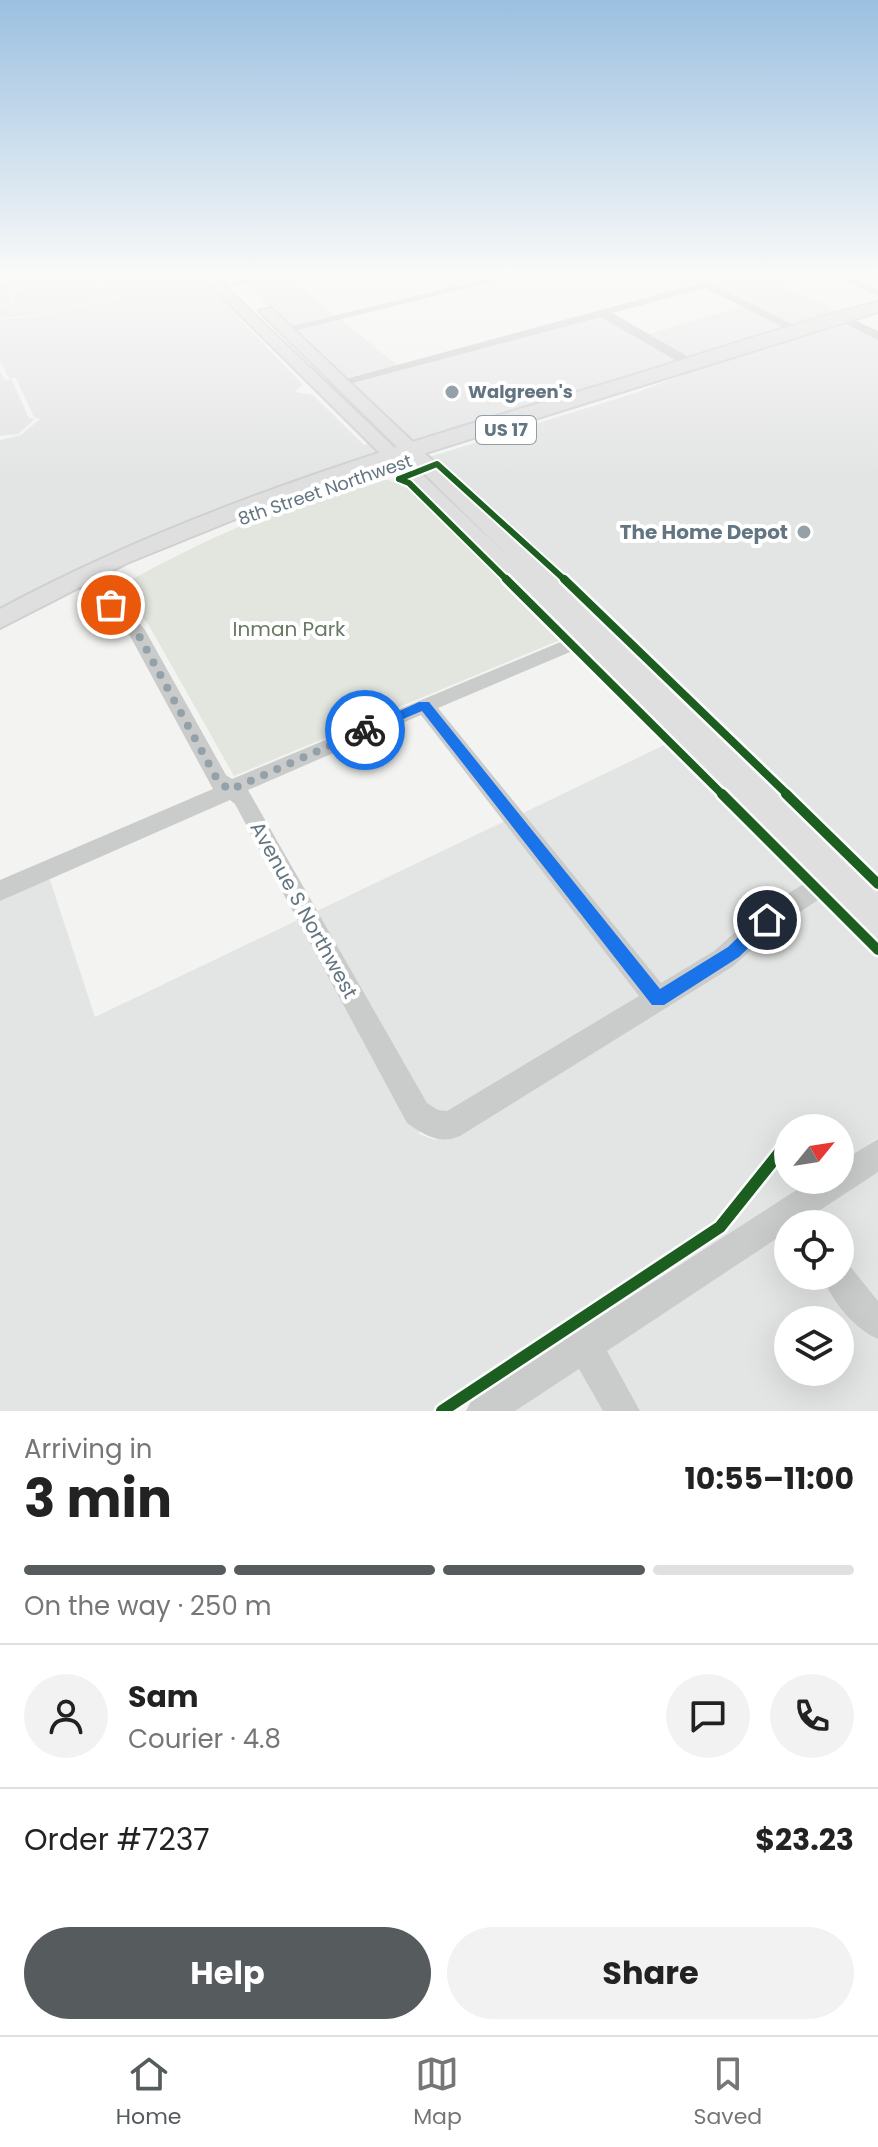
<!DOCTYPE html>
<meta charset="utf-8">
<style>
:root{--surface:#fff;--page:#f2f2f2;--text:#222;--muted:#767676;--line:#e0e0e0;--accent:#565b5e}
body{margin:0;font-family:Poppins,sans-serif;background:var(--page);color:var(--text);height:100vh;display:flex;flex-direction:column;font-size:30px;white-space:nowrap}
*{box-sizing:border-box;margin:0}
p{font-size:26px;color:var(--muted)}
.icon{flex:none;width:44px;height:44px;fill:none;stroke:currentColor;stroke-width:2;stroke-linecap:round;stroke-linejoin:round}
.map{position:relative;height:1411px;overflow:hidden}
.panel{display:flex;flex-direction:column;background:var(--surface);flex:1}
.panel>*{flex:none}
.needle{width:52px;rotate:60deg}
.controls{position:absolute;left:774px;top:1114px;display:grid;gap:16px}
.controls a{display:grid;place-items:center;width:80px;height:80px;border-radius:50%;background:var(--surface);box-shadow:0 8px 32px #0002;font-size:40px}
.pin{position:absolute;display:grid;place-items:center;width:68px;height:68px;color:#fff;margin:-34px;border:4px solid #fff;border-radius:50%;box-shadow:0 2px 8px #0007}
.courier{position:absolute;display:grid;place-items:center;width:80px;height:80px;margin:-40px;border:6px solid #1a73e8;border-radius:50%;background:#fff;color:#222;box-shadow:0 2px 10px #0007}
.headline em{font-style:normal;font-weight:700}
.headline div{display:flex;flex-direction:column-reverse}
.headline{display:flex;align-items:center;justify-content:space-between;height:136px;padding:0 24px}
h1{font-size:52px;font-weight:700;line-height:60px}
.bar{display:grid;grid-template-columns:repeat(4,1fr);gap:12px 8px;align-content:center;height:96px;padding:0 24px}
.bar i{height:10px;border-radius:6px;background:var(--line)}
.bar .active{background:var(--accent)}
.bar p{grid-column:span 4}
.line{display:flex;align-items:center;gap:20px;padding:0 24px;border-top:2px solid var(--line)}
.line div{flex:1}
.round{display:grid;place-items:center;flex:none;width:84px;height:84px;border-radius:42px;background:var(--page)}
.action{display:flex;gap:16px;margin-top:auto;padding:16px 24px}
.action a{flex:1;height:92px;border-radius:48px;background:var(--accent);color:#fff;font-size:32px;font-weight:700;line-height:92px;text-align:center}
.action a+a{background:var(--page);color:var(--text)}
.tab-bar{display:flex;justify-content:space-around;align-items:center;height:112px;border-top:2px solid var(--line);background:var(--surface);font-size:22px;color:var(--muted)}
.tab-bar a{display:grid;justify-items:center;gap:4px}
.tab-bar .active{color:var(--accent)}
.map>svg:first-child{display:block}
</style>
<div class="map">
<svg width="878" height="1411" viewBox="0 0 878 1411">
<rect width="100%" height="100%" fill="#f3f3f1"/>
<!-- built -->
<g fill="#e3e5e4" fill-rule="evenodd">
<path d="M 35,277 L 80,277 L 7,291 L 11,303 L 0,305 L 0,284 Z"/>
<path d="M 84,277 L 94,289 L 113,285 L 106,277 L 164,277 L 171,284 L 43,314 L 0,318 L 0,307 L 16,303 L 9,292 Z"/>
<path d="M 168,277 L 199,277 L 303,385 L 294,392 L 313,395 L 364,445 L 371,443 L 382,454 L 292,482 L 168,528 L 0,615 L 0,440 L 21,435 L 40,419 L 34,417 L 16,378 L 9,378 L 0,361 L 0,320 L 44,315 L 175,284 Z"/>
<path d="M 272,277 L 295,277 L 292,281 L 335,315 L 290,326 L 243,283 Z"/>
<path d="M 728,277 L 762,277 L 846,315 L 800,329 L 706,282 Z"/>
<path d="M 743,306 L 793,331 L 689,359 L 647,335 Z"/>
<path d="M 601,316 L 680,362 L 413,444 L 350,382 Z"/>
<path d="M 339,318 L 397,365 L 346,378 L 294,329 Z"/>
<path d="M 842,321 L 878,339 L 878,905 L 426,458 L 635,393 L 757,347 Z"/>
<path d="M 0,371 L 5,380 L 11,379 L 29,418 L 35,419 L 18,434 L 0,436 Z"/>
<path d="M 685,735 L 823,873 L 726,946 L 660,986 L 521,814 Z"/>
<path d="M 505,821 L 642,997 L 449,1114 L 438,1113 L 426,1105 L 317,911 Z"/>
<path d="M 49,877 L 95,1017 L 298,920 L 406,1120 L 420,1130 L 419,1134 L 435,1140 L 730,967 L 774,926 L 836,886 L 878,929 L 878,1138 L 840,1163 L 840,1128 L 788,1128 L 788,1180 L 815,1180 L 455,1411 L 0,1411 L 0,898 Z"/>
<path d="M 878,1171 L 878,1306 L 840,1258 L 840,1224 L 812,1224 L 807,1218 Z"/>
<path d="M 787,1232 L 788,1276 L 822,1276 L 861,1327 L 878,1339 L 878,1411 L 639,1411 L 603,1349 ZM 788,1320 L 840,1320 L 840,1372 L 788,1372 Z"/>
<path d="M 580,1366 L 605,1411 L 516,1411 L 515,1410 Z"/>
</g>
<!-- green -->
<path fill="#e2e6df" d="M 388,480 L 412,489 L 562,639 L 234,776 L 147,622 L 111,591 C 176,554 245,521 317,497 C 340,489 363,479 388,480 Z"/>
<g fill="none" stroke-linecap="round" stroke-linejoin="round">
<defs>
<path id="major" d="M 202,277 L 215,277 L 511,559 L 259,311 L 271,308 L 878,881 L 878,946 L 867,942 L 721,791 Z"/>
<path id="highway" d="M 878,302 L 878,312 L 307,490 L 127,563 L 0,628 L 0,609 C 188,508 390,447 594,387 C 688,359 782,326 878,302 Z"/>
</defs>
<!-- major casing -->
<use href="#major" stroke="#cfcfcf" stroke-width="4"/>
<!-- highway casing -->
<use href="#highway" stroke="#cfd0d0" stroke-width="4"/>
<!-- minor -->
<g fill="#cacccc" fill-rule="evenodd">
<path d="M 251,277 L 269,277 L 236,286 L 231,283 Z"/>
<path d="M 494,277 L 511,277 L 285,333 L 279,329 Z"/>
<path d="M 697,277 L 806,331 L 796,334 L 706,288 L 612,313 L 692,359 L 692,365 L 684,365 L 601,317 L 341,386 L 334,382 L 697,284 L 692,280 Z"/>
<path d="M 836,277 L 849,277 L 878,289 L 878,296 Z"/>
<path d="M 838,316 L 846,316 L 878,331 L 878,340 L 838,320 Z"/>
<path d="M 85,582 L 133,615 L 145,630 L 226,775 L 232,779 L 575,636 L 589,636 L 591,640 L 589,644 L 438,708 L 661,983 L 714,951 L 758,912 L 820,874 L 828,871 L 836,874 L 840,881 L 836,888 L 776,928 L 732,967 L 460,1136 C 440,1145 424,1135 407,1123 L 235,804 L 230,800 L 0,901 L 0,880 L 213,789 L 130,636 L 121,623 L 76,587 ZM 421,715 L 639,996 L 447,1111 L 438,1110 L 427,1103 L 248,790 Z"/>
<path d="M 878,1139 L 878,1172 L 799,1224 L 788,1224 L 788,1231 L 607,1351 L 640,1411 L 603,1411 L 579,1369 L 515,1411 L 466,1411 L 472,1399 L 812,1180 L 840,1180 L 840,1162 Z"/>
<path d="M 840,1261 L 849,1265 L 878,1301 L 878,1339 C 853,1328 832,1301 822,1276 L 840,1276 Z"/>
</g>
<!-- major -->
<use href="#major" fill="#dfdfe0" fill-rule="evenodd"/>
<!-- highway -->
<use href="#highway" fill="#dfdfe0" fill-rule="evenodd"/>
<defs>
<g id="cycleway-far3">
<path d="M 399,479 L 409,483 L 508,581"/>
<path d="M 399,479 L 437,464 L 566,581"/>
</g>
<g id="cycleway-far2">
<path d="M 506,579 L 724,796"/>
<path d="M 564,579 L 789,796"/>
</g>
<g id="cycleway-far1">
<path d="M 722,794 L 878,950"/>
<path d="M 786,794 L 878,884"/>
</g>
<path id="cycleway" d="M 442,1411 L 720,1227 L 788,1142"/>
</defs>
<!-- cycleway-far3 casing -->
<use href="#cycleway-far3" stroke="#fff" stroke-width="10"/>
<!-- cycleway-far2 casing -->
<use href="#cycleway-far2" stroke="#fff" stroke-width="13"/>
<!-- cycleway-far1 casing -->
<use href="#cycleway-far1" stroke="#fff" stroke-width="15"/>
<!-- cycleway casing -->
<use href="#cycleway" stroke="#fff" stroke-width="17"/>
<!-- cycleway-far3 -->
<use href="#cycleway-far3" stroke="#1b5e20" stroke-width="6"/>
<!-- cycleway-far2 -->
<use href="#cycleway-far2" stroke="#1b5e20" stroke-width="8"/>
<!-- cycleway-far1 -->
<use href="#cycleway-far1" stroke="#1b5e20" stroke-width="10"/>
<!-- cycleway -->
<use href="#cycleway" stroke="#1b5e20" stroke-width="12"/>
</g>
<!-- sky -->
<linearGradient id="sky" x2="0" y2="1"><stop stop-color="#9bc0e0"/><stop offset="0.58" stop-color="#fafaf9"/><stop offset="1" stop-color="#fafaf9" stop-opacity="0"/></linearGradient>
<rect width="878" height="474" fill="url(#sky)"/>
<!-- route -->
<path fill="#1a73e8" d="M 419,702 L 429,702 L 660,989 L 728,947 L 761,915 L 772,915 L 772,925 L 739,957 L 664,1005 L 652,1005 L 422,711 L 365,735 L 358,730 Z"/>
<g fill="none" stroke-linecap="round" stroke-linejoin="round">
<!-- done -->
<path stroke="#95a1a8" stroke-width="8" stroke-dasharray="0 14.4" d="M 111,605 L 138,634 L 218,781 L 230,790 L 365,730"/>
</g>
<!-- markers -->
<g fill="#95a1a8" stroke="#fff" stroke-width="3">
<circle cx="452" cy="392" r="8"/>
<circle cx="804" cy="532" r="8"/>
</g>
<g text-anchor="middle" stroke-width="8" stroke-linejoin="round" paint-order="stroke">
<!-- far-poi labels -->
<g font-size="18" font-weight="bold" fill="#637581" stroke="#fff" text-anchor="start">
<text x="468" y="398">Walgreen's</text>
</g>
<!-- shield labels -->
<rect fill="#fff" stroke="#929ea7" stroke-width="2" x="476" y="416" width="60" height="28" rx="6"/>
<g font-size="18" font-weight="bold" fill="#637581">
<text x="506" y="436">US 17</text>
</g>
<!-- far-street labels -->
<g font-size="18" fill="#637581" stroke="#fff">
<text transform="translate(325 490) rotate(-19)" y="6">8th Street Northwest</text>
</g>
<!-- poi labels -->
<g font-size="20" font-weight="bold" fill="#637581" stroke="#fff" text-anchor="end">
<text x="788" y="539">The Home Depot</text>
</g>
<!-- park labels -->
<g font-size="20" fill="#677962" stroke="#fff">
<text x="289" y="636">Inman Park</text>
</g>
<!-- street labels -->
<g font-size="20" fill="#637581" stroke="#fff">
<text transform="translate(304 910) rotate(61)" y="7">Avenue S Northwest</text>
</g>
</g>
</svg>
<div class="controls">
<a><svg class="needle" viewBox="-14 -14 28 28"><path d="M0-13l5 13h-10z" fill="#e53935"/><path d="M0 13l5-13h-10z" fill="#767676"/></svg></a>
<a><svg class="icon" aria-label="locate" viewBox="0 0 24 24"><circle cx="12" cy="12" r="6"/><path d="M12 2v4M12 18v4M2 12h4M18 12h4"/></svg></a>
<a><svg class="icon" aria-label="layers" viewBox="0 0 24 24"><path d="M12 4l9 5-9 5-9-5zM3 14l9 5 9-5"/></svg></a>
</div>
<div class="pin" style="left:111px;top:605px;background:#ea580c"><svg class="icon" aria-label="bag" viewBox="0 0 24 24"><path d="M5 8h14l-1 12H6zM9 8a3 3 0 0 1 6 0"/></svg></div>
<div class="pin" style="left:767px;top:920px;background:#1f2937"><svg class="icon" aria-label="home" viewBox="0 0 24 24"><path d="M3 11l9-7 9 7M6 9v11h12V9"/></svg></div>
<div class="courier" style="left:365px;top:730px"><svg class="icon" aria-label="bike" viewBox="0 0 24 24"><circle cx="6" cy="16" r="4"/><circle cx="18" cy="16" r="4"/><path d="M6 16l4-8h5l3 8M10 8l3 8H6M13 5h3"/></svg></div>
</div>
<section class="panel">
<div class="headline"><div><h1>3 min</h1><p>Arriving in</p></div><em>10:55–11:00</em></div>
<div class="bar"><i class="active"></i><i class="active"></i><i class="active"></i><i></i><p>On the way · 250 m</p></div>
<div class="line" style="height:144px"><a class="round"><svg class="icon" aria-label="person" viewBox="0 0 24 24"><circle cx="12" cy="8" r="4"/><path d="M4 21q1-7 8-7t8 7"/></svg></a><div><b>Sam</b><p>Courier · 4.8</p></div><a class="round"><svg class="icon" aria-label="chat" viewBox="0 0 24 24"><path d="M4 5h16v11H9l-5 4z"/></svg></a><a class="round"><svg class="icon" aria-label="phone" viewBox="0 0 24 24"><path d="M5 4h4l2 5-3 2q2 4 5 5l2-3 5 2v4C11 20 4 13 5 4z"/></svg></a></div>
<div class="line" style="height:104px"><div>Order #7237</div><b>$23.23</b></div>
<div class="action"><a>Help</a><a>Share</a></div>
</section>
<nav class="tab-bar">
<a class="active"><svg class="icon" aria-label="home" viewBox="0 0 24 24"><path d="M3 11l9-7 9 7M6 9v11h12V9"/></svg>Home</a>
<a><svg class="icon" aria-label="map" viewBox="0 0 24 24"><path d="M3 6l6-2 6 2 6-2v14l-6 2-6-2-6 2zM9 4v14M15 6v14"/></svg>Map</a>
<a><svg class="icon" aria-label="saved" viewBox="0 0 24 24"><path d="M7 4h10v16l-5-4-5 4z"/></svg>Saved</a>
</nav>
